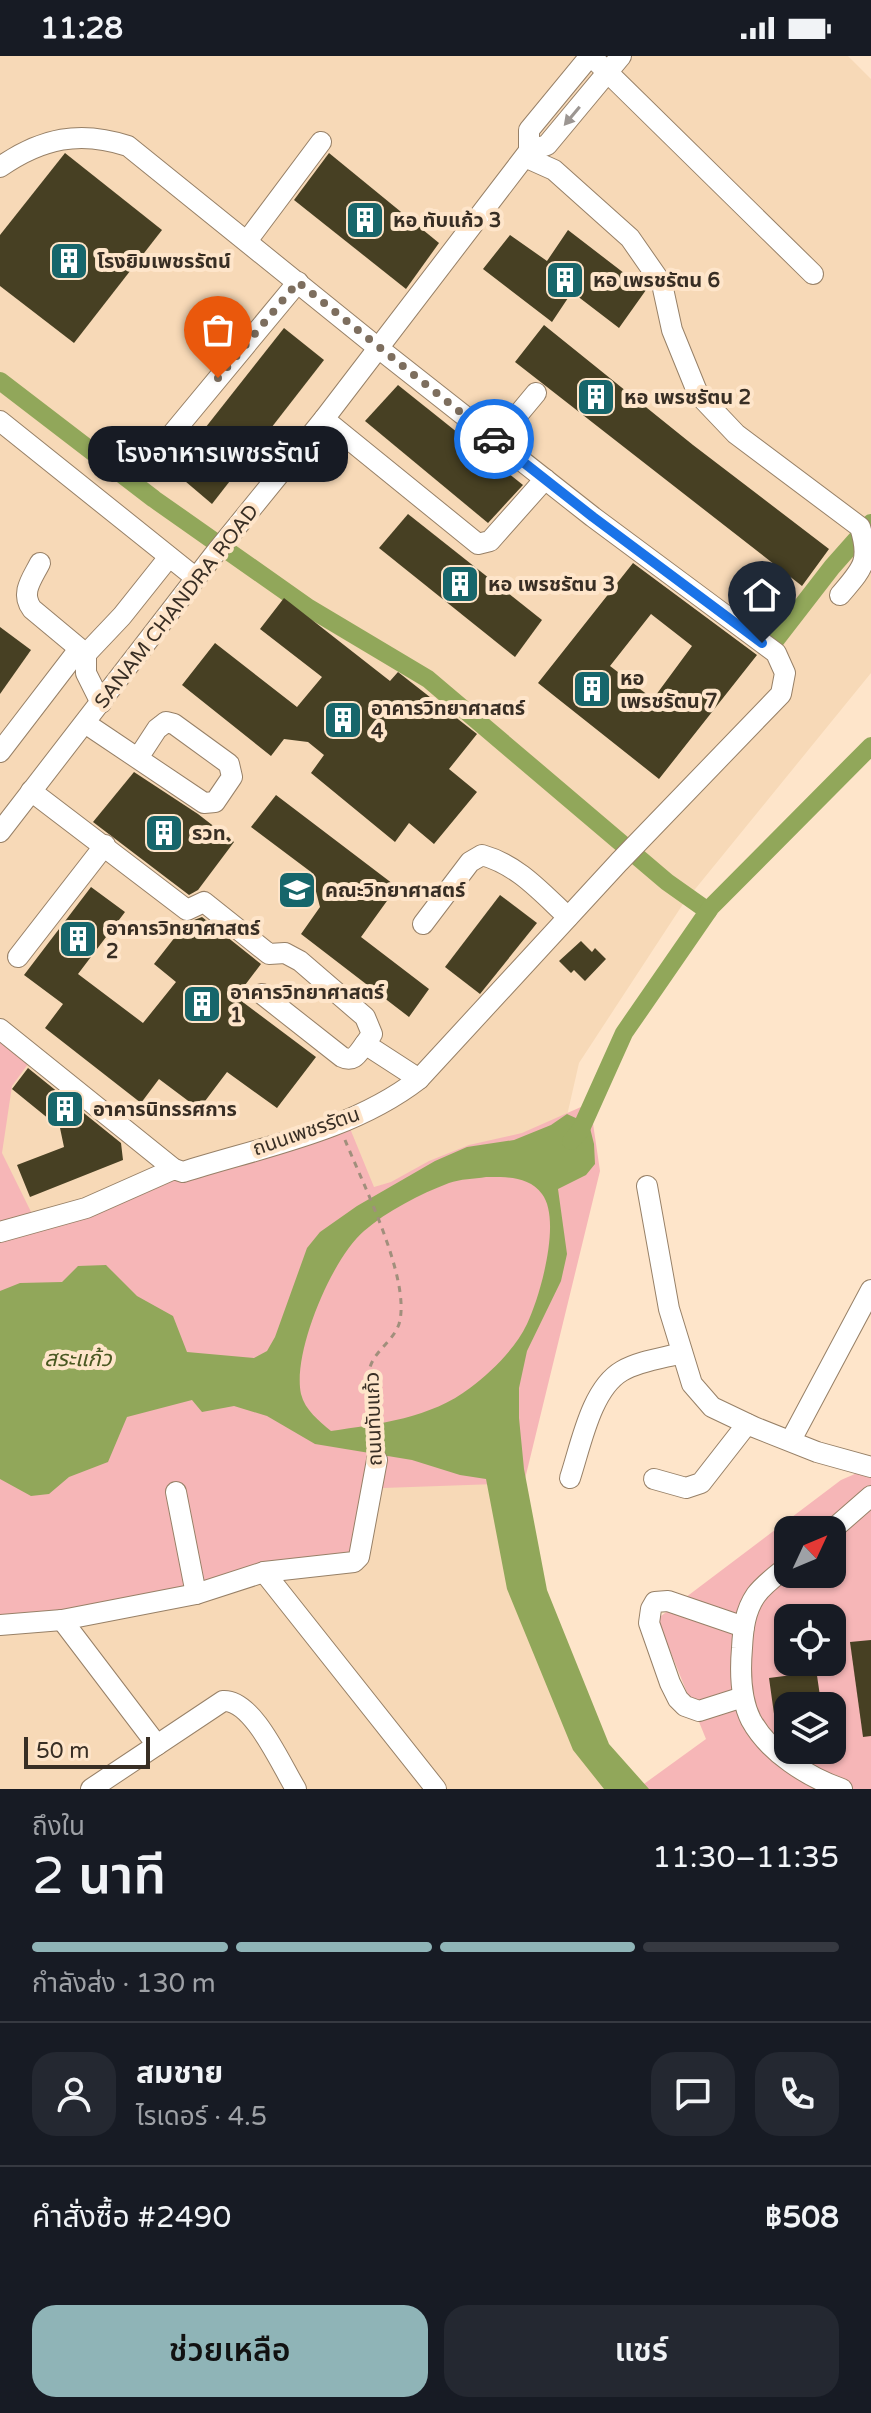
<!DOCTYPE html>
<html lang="th">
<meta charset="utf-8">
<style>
:root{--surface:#171b24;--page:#242831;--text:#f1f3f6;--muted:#9ea1a6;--line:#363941;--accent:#8fb4b7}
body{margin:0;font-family:"Varela Round","Noto Sans Thai",sans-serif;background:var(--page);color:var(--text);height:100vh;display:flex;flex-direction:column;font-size:30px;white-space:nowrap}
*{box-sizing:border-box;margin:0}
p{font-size:26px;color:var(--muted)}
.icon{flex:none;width:44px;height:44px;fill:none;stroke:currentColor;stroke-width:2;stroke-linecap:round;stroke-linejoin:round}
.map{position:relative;height:1733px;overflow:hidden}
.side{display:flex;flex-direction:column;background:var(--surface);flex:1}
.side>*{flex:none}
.needle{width:52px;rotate:46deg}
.buttons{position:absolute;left:774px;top:1460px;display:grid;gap:16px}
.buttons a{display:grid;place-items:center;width:72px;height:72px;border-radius:16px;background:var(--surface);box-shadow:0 2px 6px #0004;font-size:40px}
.scale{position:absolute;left:24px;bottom:20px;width:126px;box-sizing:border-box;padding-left:8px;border:4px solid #382e24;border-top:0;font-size:22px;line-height:28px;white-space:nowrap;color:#382e24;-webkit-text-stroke:6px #fee5ca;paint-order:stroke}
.pin{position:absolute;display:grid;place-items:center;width:68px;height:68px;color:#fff;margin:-82px -34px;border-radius:50% 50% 50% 0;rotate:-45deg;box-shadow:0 0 8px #0007}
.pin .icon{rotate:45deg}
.courier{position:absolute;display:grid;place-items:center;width:80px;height:80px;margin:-40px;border:6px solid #1a73e8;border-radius:50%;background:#fff;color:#222;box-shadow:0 2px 10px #0007}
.bubble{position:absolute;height:56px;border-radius:24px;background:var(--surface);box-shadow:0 2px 6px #0004;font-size:26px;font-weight:600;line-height:56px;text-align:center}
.summary em{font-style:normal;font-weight:600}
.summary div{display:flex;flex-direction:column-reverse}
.summary{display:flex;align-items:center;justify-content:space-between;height:136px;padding:0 32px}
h1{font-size:52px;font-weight:600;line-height:60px}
.bar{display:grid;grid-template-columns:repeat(4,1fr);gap:12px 8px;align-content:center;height:96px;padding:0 32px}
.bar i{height:10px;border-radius:6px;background:var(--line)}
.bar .active{background:var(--accent)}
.bar p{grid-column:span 4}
.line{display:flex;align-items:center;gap:20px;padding:0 32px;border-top:2px solid var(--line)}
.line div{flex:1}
.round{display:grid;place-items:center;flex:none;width:84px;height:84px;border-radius:24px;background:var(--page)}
.primary-button{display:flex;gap:16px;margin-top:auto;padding:16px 32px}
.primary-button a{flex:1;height:92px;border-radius:24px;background:var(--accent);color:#111;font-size:32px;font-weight:600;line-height:92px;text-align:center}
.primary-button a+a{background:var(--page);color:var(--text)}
.status{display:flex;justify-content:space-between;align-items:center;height:56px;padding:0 40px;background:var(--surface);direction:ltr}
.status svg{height:22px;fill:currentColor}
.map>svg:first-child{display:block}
</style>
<div class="status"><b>11:28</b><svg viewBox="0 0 49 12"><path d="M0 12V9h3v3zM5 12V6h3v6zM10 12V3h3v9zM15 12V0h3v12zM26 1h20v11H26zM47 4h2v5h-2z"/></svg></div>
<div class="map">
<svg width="871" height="1733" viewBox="0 0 871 1733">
<rect width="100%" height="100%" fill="#fee5ca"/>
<!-- built -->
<path fill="#f7d9b7" d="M 0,0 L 848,0 L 871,23 L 871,617 L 683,848 L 579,1007 L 500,1354 L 509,1494 L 613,1733 L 0,1733 Z"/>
<!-- green -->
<g fill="#f6b6b7" fill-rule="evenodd">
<path d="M 0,975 L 34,1000 L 12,1030 L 2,1097 L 36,1166 L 349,1070 L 374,1131 L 391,1126 L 429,1105 L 469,1089 L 522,1077 L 590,1047 L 600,1115 L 524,1427 L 383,1432 L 361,1513 L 0,1567 Z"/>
<path d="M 871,1411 L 871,1733 L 637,1733 L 706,1683 L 657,1563 L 841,1424 ZM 788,1474 L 832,1474 L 832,1518 L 788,1518 ZM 788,1562 L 832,1562 L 832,1606 L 788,1606 ZM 788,1650 L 832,1650 L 832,1694 L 788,1694 Z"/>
</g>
<!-- water -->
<path fill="#91a75a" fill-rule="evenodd" d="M 567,1058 L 589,1068 L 594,1088 L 595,1108 L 586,1119 L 558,1133 L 567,1198 L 561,1225 L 527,1295 L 519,1332 L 519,1362 L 524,1413 L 547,1534 L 609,1688 L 649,1733 L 604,1733 L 573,1694 L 507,1533 L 486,1423 L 460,1419 L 412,1404 L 315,1388 L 267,1360 L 234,1350 L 202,1356 L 192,1344 L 127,1361 L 108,1406 L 69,1421 L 49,1438 L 31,1440 L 0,1423 L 0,1235 L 20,1227 L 62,1226 L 78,1210 L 106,1209 L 137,1240 L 173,1260 L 187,1296 L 254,1302 L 267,1295 L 275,1281 L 307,1192 L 320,1176 L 357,1150 L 435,1105 L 467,1091 L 514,1084 L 551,1069 ZM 486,1121 C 505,1121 529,1120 542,1138 C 562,1164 540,1241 527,1268 C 515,1293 492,1315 470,1332 C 431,1362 379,1368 331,1375 C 319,1365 305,1354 301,1338 C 292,1297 332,1202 364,1175 C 387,1155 420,1138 449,1127 C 460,1123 474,1123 486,1121 Z"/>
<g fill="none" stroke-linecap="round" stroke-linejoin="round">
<!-- canal -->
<g stroke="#91a75a" stroke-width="18">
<path d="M 0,325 L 154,443 L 309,552 L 428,623 L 667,826 L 708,855"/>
<path d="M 774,586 L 832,511 L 871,467"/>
<path d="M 571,1085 L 580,1075 L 624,977 L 711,851 L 871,690"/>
</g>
</g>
<!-- building -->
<g fill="#474023" fill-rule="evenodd">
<path d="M 65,97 L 162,174 L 74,287 L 0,230 L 0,179 Z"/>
<path d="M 329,97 L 439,187 L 406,233 L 294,144 Z"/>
<path d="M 568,174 L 646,234 L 619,272 L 572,236 L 552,266 L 483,213 L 510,179 L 547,205 Z"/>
<path d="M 544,269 L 693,389 L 829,493 L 802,530 L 515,306 Z"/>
<path d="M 284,272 L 324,304 L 212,448 L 172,414 Z"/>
<path d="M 398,329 L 523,429 L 488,467 L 365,365 Z"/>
<path d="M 408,458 L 542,564 L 515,601 L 379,492 Z"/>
<path d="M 633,507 L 757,599 L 659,723 L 538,627 ZM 651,558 L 692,590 L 653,643 L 610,610 Z"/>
<path d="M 284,542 L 390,625 L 398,616 L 477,678 L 449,713 L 477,736 L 434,788 L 409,767 L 395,786 L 311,717 L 324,699 L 308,686 L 284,683 L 271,700 L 182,629 L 215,587 L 297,651 L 322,621 L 260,573 Z"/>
<path d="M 0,571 L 31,594 L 0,638 Z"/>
<path d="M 134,716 L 198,758 L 234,786 L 198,834 L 189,839 L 93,766 Z"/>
<path d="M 276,739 L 397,831 L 361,881 L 429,933 L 409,961 L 301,878 L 320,851 L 311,816 L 251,771 Z"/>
<path d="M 91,831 L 125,856 L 78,918 L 143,967 L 176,926 L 154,908 L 186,867 L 202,861 L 261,908 L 236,941 L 316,1001 L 277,1052 L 227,1016 L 199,1053 L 159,1023 L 141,1047 L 45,972 L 63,948 L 24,919 Z"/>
<path d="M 500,839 L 537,867 L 480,938 L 445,911 Z"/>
<path d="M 581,885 L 592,896 L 595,892 L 606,903 L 585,925 L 574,914 L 571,917 L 559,905 Z"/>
<path d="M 28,1012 L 121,1087 L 123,1104 L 30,1141 L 17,1109 L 64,1091 L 60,1072 L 12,1033 Z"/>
<path d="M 871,1584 L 871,1680 L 863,1681 L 850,1586 Z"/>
<path d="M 790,1606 L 815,1606 L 820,1640 L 797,1644 L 798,1650 L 788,1650 L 788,1663 L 775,1665 L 769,1622 L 792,1619 Z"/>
</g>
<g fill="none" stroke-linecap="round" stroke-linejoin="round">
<defs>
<g id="minor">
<path d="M 590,0 L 529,74 L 529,95 L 547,89 L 621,0"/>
<path d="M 591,0 L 813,218"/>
<path d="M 525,101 L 554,114 L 630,182 L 662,228 L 672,274 L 698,338 L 736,378 L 860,471 C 871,506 862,513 840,539"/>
<path d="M 0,111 C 42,82 80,74 128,90 L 377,291 L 593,461 L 776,597 L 785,617 L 781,638 L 619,806 L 419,1023 C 352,1075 262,1091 183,1116 L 174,1113 L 86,1152 L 0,1176"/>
<path d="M 247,185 L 321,86"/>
<path d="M 324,363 L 478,488 L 490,485 L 545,423"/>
<path d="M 0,365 L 196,522"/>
<path d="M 496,385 L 536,337"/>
<path d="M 158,395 L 298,226"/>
<path d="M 40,507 C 32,523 20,537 32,553 L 86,598 L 122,560 L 169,501"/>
<path d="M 86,598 L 86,617 L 101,647"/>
<path d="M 85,667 L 204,747 L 215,746 L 232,721 L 229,708 L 174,668 L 166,666 L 157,673 L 138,702"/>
<path d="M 0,696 L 79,593"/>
<path d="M 31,735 L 187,854 L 204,846 L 269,898 L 285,897 L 300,905 L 365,961 L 372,978 L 365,988 L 419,1023"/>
<path d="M 0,776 L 213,500 L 324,363 L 529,95"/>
<path d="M 423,868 L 470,806 L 482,799 C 518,809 541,836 568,861"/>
<path d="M 18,901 L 105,789"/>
<path d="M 262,938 L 342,1001 C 354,1007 358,997 365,988"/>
<path d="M 0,973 L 174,1113"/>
<path d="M 647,1130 L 669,1253 L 692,1328 L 712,1351 L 754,1371 L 817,1396 L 871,1411"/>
<path d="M 791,1384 L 871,1234"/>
<path d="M 570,1422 C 581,1389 591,1333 622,1315 C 639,1305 663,1302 682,1297"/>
<path d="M 654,1423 L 686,1432 L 701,1427 L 747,1368"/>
<path d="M 176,1436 L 196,1538"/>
<path d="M 832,1474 L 871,1440"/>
<path d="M 788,1510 C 777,1519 764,1528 756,1539 C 745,1555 743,1573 742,1592 C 740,1615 740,1642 751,1664 C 769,1697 808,1721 842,1733"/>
<path d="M 264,1516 L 436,1733"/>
<path d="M 62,1564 L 157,1689"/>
<path d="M 0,1569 L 62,1564 L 196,1538 L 264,1516 L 354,1506 L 359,1501 L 377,1404"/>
<path d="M 743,1641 L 699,1655 L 685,1650 L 678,1643 L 670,1627 L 649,1567 L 651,1553 L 655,1546 L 668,1545 L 744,1571"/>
<path d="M 91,1733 L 223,1645 C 253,1643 281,1709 296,1733"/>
</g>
</defs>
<!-- minor casing -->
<use href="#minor" stroke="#978067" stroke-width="22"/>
<!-- path -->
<path stroke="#a18f7c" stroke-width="3" stroke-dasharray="6 6" stroke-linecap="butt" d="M 345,1084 C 362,1126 412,1225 399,1268 C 393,1286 373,1295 369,1315 L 376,1388"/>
<!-- minor -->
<use href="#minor" stroke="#fff" stroke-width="20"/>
</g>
<!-- one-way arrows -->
<defs><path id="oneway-solid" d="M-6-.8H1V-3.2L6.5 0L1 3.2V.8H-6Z" transform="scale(2)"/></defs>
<use fill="#9c9692" href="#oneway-solid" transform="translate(572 60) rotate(130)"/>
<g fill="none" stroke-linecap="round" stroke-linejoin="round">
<!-- done -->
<path stroke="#7d6e5e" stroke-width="8" stroke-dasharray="0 14.4" d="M 218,322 L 298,226 L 494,383"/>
<!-- route -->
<path stroke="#1a73e8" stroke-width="10" d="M 494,383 L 593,461 L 762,587"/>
</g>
<!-- icons -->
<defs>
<symbol id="building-square" viewBox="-11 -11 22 22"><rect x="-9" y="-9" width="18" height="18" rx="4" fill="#17666b" stroke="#fee5ca"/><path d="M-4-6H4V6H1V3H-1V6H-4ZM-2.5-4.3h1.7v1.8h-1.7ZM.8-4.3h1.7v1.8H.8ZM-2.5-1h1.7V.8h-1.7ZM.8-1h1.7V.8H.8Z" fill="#fff"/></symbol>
<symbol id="university-square" viewBox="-11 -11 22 22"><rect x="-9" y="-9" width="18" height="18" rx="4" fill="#17666b" stroke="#fee5ca"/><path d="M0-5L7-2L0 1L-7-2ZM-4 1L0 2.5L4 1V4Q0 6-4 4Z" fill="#fff"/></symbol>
</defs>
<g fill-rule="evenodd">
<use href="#building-square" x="343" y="142" width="44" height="44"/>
<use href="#building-square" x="47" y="183" width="44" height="44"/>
<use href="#building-square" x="543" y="202" width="44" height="44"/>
<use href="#building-square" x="574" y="319" width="44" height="44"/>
<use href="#building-square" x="438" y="506" width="44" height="44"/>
<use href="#building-square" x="570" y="611" width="44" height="44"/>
<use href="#building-square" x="321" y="642" width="44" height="44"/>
<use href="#building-square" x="142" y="755" width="44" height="44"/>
<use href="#university-square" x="275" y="812" width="44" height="44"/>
<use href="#building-square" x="56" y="861" width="44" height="44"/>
<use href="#building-square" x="180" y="926" width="44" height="44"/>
<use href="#building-square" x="43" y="1031" width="44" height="44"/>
</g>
<g text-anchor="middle" stroke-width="8" stroke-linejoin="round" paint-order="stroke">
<!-- poi labels -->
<g font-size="20" font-weight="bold" fill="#382e24" stroke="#fee5ca" text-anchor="start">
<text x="393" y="171">หอ ทับแก้ว 3</text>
<text x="97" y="212">โรงยิมเพชรรัตน์</text>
<text x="593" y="231">หอ เพรชรัตน 6</text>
<text x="624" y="348">หอ เพรชรัตน 2</text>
<text x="488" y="535">หอ เพรชรัตน 3</text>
<text x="620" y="629">หอ<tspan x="620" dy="23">เพรชรัตน 7</tspan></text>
<text x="371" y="659">อาคารวิทยาศาสตร์<tspan x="371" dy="23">4</tspan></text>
<text x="192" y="784">รวท.</text>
<text x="325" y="841">คณะวิทยาศาสตร์</text>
<text x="106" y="879">อาคารวิทยาศาสตร์<tspan x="106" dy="23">2</tspan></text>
<text x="230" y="943">อาคารวิทยาศาสตร์<tspan x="230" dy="23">1</tspan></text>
<text x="93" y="1060">อาคารนิทรรศการ</text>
</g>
<!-- street labels -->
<g font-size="20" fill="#382e24" stroke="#fee5ca">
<text transform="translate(176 550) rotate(-52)" y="7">SANAM CHANDRA ROAD</text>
<text transform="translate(306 1075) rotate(-19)" y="7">ถนนเพชรรัตน</text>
<text transform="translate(373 1363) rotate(-92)" y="7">ถนนทับแก้ว</text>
</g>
<!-- water labels -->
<g font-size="22" font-style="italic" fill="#495821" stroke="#fee5ca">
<text x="78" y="1310">สระแก้ว</text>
</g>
</g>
</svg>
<div class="buttons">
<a><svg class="needle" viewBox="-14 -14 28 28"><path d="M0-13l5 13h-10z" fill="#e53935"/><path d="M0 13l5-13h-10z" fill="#9ea1a6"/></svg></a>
<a><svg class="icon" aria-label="locate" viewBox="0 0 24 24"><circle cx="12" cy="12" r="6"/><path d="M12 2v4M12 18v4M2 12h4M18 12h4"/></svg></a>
<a><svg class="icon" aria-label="layers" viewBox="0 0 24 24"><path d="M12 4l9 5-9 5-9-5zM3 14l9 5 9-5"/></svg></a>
</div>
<div class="scale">50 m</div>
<div class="pin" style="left:218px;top:322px;background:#ea580c"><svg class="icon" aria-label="bag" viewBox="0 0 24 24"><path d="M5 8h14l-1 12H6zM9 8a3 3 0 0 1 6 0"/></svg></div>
<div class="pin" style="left:762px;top:587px;background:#1f2937"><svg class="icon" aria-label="home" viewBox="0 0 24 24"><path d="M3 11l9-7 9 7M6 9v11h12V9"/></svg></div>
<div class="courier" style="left:494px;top:383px"><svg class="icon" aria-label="car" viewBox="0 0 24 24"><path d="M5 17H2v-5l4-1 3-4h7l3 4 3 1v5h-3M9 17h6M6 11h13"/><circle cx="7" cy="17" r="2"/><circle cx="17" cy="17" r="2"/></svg></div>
<div class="bubble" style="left:88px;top:370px;width:260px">โรงอาหารเพชรรัตน์</div>
</div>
<section class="side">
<div class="summary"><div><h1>2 นาที</h1><p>ถึงใน</p></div><em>11:30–11:35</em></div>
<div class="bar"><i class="active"></i><i class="active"></i><i class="active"></i><i></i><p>กำลังส่ง · 130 m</p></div>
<div class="line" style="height:144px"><a class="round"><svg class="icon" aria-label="person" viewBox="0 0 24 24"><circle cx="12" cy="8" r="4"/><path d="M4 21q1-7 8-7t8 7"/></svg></a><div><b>สมชาย</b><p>ไรเดอร์ · 4.5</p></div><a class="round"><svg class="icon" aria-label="chat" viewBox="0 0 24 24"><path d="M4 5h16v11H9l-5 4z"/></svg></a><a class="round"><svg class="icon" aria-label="phone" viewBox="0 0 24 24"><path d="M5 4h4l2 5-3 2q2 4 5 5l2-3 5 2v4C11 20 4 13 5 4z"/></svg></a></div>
<div class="line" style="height:104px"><div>คำสั่งซื้อ #2490</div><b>฿508</b></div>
<div class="primary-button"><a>ช่วยเหลือ</a><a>แชร์</a></div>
</section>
